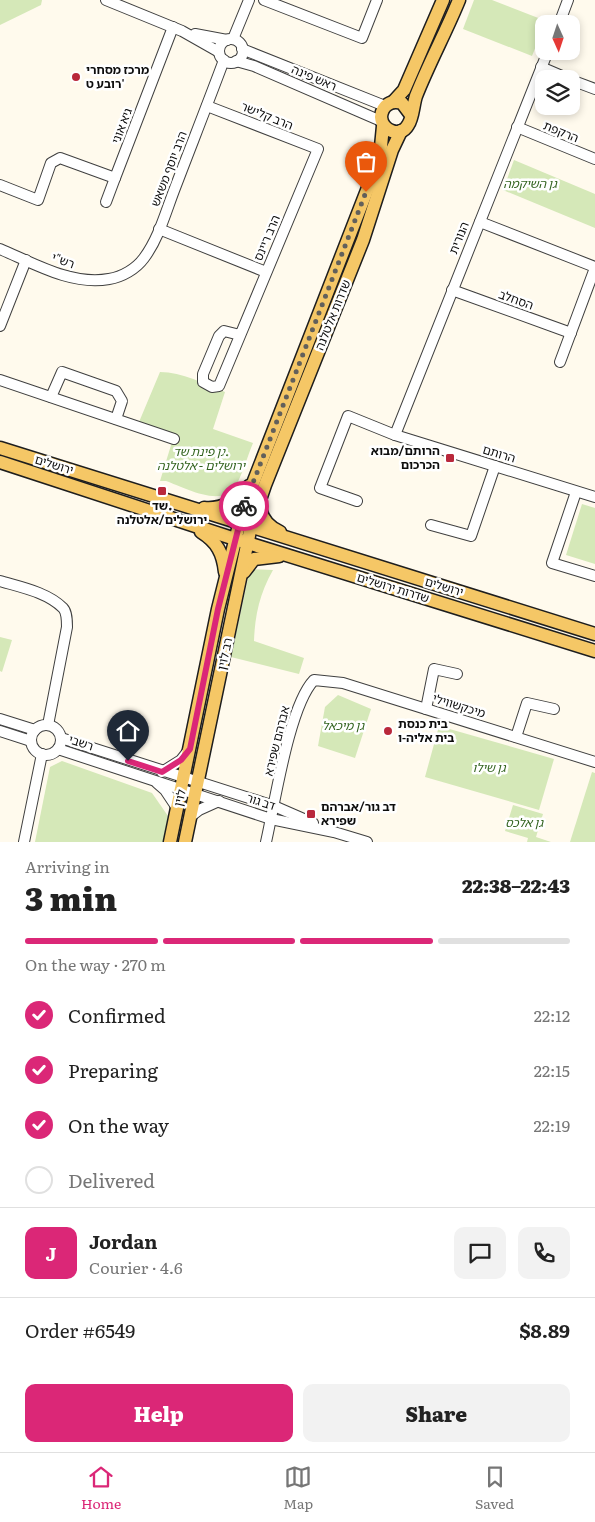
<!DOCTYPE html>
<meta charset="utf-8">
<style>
:root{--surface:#fff;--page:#f2f2f2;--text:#222;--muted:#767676;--line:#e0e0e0;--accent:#db2777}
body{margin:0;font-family:Literata,"Noto Sans Hebrew",serif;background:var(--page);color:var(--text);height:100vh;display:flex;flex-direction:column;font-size:19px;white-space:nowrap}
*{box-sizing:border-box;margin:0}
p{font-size:16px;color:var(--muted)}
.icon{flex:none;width:28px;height:28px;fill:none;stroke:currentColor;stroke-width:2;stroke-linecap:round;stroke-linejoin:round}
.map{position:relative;height:842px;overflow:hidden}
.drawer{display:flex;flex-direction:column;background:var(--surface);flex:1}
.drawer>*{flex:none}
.needle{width:32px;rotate:177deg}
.fabs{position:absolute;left:535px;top:15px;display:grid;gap:10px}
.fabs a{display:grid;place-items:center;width:45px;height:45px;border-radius:10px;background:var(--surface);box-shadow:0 2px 8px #0003;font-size:25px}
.pin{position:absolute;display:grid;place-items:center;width:42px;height:42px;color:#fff;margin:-51px -21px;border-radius:50% 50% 50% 0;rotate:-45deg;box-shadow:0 0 5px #0007}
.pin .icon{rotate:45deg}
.courier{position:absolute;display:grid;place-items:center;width:50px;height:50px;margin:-25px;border:4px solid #db2777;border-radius:50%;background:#fff;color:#222;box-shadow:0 1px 6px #0007}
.overview em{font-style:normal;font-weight:800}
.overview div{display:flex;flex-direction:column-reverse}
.overview{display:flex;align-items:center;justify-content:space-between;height:85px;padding:0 25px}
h1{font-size:32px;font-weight:800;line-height:38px}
.bar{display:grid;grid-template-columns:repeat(4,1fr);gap:8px 5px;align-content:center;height:60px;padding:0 25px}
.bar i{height:6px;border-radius:4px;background:var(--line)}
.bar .selected{background:var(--accent)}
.bar p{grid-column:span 4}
.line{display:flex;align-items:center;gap:12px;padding:0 25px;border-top:1px solid var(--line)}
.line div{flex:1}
.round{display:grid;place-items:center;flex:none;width:52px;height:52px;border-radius:10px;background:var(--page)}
ol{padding:0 25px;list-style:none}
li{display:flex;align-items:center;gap:15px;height:55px}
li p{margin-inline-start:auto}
li .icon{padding:5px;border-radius:50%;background:var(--accent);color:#fff;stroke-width:4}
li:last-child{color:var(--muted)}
li i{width:28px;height:28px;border:2px solid var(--line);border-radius:50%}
.action{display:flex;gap:10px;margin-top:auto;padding:10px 25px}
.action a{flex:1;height:58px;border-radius:10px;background:var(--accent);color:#fff;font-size:20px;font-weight:800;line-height:58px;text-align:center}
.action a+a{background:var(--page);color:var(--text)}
.tab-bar{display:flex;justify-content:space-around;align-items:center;height:70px;border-top:1px solid var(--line);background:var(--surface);font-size:14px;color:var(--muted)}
.tab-bar a{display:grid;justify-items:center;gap:2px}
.tab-bar .selected{color:var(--accent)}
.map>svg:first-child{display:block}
</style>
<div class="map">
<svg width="595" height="842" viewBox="0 0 595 842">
<rect width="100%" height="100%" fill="#fffaed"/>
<!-- green -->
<g fill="#d5e8b8">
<path d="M 0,0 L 42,0 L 41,5 L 0,25 Z"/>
<path d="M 474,0 L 492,0 L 546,21 L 532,56 L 463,29 Z"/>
<path d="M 514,160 L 595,194 L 595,228 L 503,190 Z"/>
<path d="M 160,372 C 182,372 205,384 225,392 L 213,429 L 253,443 C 247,457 243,474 235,487 C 221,508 183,487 166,481 L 160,481 L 172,442 L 172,433 L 139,422 Z"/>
<path d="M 582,504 L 595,508 L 595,564 L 566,555 Z"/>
<path d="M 250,569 L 273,570 C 260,593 255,614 254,641 L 304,658 L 299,674 L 231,657 Z"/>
<path d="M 0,637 L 12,640 L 2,672 L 0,671 Z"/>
<path d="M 338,695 L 371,709 L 355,758 L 318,746 L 325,707 Z"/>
<path d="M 439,726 L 554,759 L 539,810 L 425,777 Z"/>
<path d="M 62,761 L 152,793 L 168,816 L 163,842 L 35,842 L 50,767 Z"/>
<path d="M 592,772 L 595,773 L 595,842 L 570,842 Z"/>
<path d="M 513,805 L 543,814 L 536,837 L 551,842 L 527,842 L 528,838 L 505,831 Z"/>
</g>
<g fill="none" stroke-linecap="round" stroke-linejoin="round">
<defs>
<g id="minor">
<path d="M 106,0 L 182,31 L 219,52"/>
<path d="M 264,0 L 362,38 L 377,0"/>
<path d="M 559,24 L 568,0"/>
<path d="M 195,34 L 227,40"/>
<path d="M 233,39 L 249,0"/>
<circle cx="231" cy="51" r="12"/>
<path d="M 242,49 L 385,106"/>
<path d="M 236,61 L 254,66 L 381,121"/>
<path d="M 541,67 L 569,79"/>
<path d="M 571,80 L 595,89"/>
<path d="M 207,106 L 318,149 L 219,386 L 212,387 L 203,382 L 203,374 L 219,336 L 224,331 L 240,335"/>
<path d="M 517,127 L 595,159"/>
<path d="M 0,185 L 38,200 L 51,163 L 60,158 L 115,178 L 173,27"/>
<path d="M 106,202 L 115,178"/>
<path d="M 480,222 L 595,267"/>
<path d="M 159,229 L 266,272"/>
<path d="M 0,249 C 33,263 72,286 109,279 C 122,277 136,269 144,258 C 159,238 166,211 175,188 C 191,146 208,103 224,60"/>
<path d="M 452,290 L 571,333"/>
<path d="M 0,326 L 26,260"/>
<path d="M 560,362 L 595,268"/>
<path d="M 0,380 L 174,439"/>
<path d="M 51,397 L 62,372 L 116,391 L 122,401 L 116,419"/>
<path d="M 395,435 L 548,51"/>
<path d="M 576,492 L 552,563 L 595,576"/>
<path d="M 357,501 L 320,488 L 348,416 L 395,435 L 595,497"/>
<path d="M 431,525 L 471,536 L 495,466"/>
<path d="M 0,581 C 20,587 47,592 63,608 C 67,612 67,621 67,627 L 48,725"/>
<path d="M 426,709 L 434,669 L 457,674"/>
<path d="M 0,719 L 35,730"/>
<circle cx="46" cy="740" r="15"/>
<path d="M 0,731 L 31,741"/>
<path d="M 516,737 L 527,703 L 554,709"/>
<path d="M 61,738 L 274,806 L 313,823"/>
<path d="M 58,749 L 271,819 L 334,832 L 367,842"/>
<path d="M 162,772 L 181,760 L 188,751"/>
<path d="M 157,783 L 165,790 L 177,808"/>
<path d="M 190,817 L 199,810 L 219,801"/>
<path d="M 24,842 L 42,754"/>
<path d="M 266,842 C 275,803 289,706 314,680 L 343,683 L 595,762"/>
</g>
<g id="major">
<path d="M 393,102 L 404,90 L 443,0"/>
<path d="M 411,115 L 402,103 C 391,100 382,105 381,117 C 382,130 400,139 408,125 C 413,118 413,105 416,96 C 429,63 446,32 459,0"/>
<path d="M 0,448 L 595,634"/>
<path d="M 0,462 L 235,539 L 595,651"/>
<path d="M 260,501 C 259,515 267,526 280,532"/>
<path d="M 204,508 C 222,510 238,500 249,486"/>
<path d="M 201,532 C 217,542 223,553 225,572"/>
<path d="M 244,572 L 254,559 L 279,556"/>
<path d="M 170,842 L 218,609 L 243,509 L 380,157 L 383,126"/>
<path d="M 185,842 L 251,526 L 265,485 L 363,240 L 392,150 L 401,131"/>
</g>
</defs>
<!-- minor casing -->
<use href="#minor" stroke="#404040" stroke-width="12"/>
<!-- major casing -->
<use href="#major" stroke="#1e1e1e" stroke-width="15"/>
<!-- minor -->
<use href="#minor" stroke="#fff" stroke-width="10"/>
<!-- major -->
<use href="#major" stroke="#f5c766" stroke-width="12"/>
</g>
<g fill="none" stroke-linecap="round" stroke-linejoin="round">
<!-- done -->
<path stroke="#62605b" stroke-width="5" stroke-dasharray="0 9" d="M 244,506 L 366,192"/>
<!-- route -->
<path stroke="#db2777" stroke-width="6" d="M 128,761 L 162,772 L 181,760 L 190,749 L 218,609 L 244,506"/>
</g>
<!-- markers -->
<g fill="#b9283b" stroke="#fff" stroke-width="2">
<circle cx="76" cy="77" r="5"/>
<rect x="445" y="453" width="10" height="10" rx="2.5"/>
<rect x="157" y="486" width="10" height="10" rx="2.5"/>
<circle cx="388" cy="731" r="5"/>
<rect x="306" y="809" width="10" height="10" rx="2.5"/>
</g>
<g text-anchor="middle" stroke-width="5" stroke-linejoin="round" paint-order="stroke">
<!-- poi labels -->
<g font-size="12" font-weight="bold" fill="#0d0d0d" stroke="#fff" text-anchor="start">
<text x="86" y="74">מרכז מסחרי<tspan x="86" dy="14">רובע ט'</tspan></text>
<text x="440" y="455" text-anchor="end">הרותם/מבוא<tspan x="440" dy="14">הכרכום</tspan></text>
<text x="162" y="510" text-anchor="middle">שד.<tspan x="162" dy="14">ירושלים/אלטלנה</tspan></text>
<text x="398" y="728">בית כנסת<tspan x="398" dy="14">בית אליה-ו</tspan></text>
<text x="321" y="811">דב גור/אברהם<tspan x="321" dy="14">שפירא</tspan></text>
</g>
<!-- street labels -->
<g font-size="12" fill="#0d0d0d" stroke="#fff">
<text transform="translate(314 78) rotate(23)" y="4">ראש פינה</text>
<text transform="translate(267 116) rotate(22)" y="4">הרב קלישר</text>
<text transform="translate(122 126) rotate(-69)" y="4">גיא אוני</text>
<text transform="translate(561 132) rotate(22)" y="4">הרקפת</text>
<text transform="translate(169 169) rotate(-69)" y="4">הרב יוסף משאש</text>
<text transform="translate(267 238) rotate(-67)" y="4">הרב ריינס</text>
<text transform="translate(459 238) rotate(-68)" y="4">הנורית</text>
<text transform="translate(63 261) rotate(20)" y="4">רש"י</text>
<text transform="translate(516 300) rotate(20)" y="4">הסחלב</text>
<text transform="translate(333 315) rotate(-68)" y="4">שדרות אלטלנה</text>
<text transform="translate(499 454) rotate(17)" y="4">הרותם</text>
<text transform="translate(54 465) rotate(17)" y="4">ירושלים</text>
<text transform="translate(444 587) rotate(17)" y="4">ירושלים</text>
<text transform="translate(393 588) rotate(17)" y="4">שדרות ירושלים</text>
<text transform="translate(225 654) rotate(-78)" y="4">רב לוין</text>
<text transform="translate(459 706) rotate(17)" y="4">מיכקשווילי</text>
<text transform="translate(277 741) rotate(-76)" y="4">אברהם שפירא</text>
<text transform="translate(81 743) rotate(18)" y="4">רשבי</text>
<text transform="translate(180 798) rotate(-77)" y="4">לוין</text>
<text transform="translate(261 802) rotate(18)" y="4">דב גור</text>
</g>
<!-- park labels -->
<g font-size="12" font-style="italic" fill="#32631f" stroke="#fff">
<text x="530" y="188">גן השיקמה</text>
<text x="201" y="456">גן פינת שד.<tspan x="201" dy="14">ירושלים - אלטלנה</tspan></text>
<text x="343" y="730">גן מיכאל</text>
<text x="489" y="772">גן שילו</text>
<text x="524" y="827">גן אלכס</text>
</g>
</g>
</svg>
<div class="fabs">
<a><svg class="needle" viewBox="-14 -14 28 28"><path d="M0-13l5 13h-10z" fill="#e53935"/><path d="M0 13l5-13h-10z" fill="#767676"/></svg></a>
<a><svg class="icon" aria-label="layers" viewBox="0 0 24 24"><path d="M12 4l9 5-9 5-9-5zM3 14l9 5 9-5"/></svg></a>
</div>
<div class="pin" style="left:366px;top:192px;background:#ea580c"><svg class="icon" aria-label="bag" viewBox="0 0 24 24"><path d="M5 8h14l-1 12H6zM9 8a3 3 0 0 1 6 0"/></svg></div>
<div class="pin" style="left:128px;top:761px;background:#1f2937"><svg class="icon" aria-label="home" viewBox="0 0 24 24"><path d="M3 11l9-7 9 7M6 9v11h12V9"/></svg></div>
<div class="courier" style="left:244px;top:506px"><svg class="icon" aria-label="bike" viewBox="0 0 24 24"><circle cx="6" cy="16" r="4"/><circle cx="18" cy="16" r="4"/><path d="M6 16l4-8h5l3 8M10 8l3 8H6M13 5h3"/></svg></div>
</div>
<section class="drawer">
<div class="overview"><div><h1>3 min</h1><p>Arriving in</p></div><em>22:38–22:43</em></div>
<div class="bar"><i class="selected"></i><i class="selected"></i><i class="selected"></i><i></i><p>On the way · 270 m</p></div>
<ol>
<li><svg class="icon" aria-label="check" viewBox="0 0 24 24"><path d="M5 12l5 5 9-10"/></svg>Confirmed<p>22:12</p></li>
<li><svg class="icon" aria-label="check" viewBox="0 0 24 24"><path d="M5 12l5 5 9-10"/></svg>Preparing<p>22:15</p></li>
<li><svg class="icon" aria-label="check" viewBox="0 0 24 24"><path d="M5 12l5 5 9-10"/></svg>On the way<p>22:19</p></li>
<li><i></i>Delivered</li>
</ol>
<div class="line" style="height:90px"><b class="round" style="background:var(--accent);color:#fff">J</b><div><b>Jordan</b><p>Courier · 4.6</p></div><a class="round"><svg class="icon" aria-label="chat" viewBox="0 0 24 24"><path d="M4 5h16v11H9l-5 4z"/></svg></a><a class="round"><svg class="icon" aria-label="phone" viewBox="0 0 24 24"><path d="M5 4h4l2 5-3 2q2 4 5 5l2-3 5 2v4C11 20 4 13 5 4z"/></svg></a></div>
<div class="line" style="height:65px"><div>Order #6549</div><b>$8.89</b></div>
<div class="action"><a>Help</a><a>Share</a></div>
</section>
<nav class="tab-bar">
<a class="selected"><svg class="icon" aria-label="home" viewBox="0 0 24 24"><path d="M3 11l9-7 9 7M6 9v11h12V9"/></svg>Home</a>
<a><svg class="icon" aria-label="map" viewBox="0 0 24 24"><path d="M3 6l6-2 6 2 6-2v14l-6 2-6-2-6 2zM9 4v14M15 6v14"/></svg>Map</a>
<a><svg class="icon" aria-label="saved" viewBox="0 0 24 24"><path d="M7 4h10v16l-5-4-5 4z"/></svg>Saved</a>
</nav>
